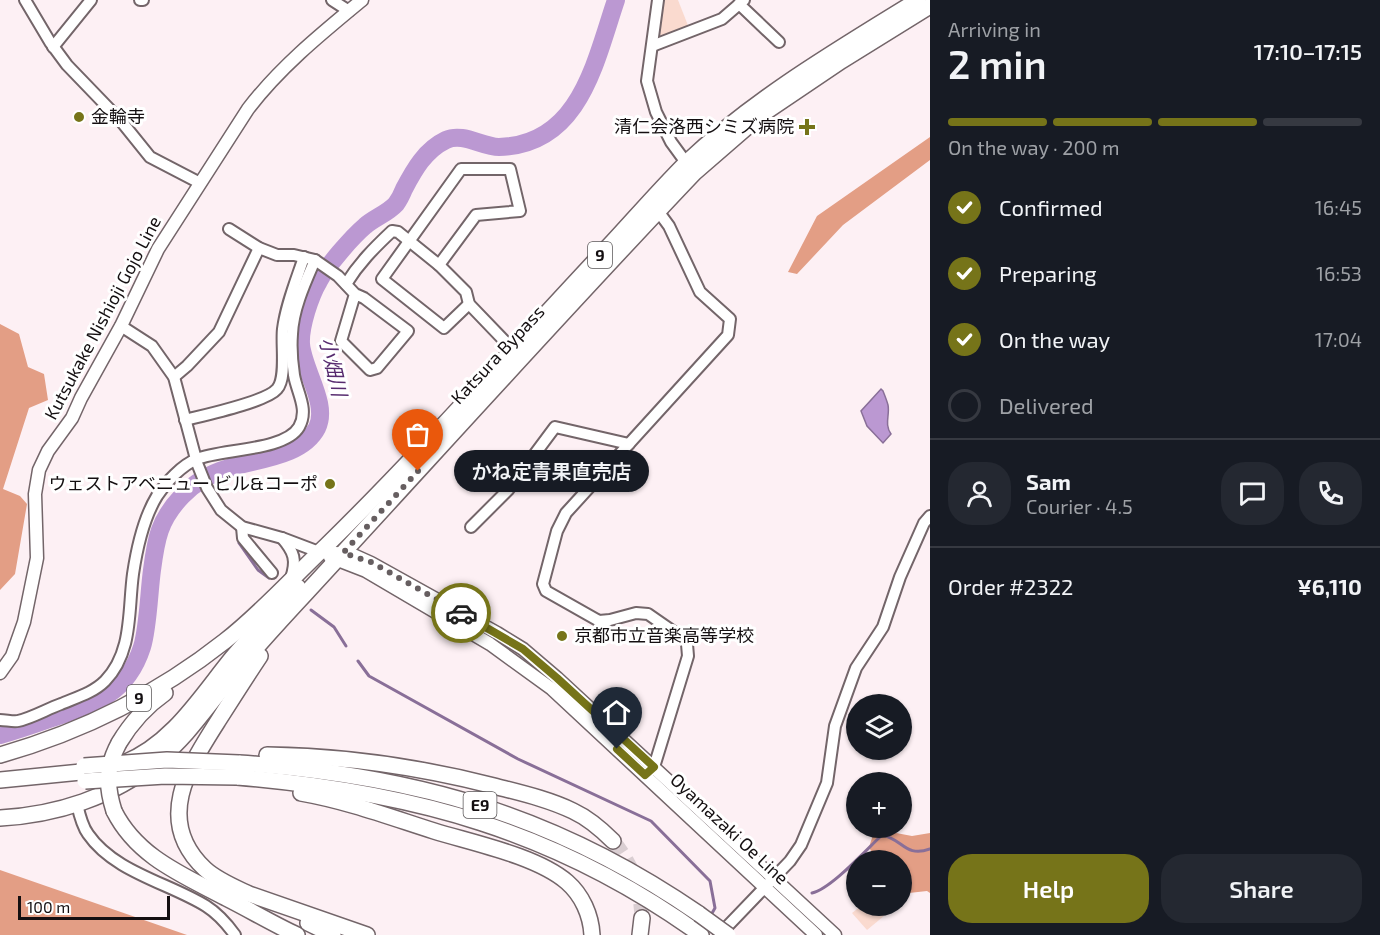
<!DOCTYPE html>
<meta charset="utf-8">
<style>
:root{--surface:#171b24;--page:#242831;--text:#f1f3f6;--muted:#9ea1a6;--line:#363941;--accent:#767419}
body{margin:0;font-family:"Exo 2","Noto Sans JP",sans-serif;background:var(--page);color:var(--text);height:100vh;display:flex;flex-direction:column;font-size:22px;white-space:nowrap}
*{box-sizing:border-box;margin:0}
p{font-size:20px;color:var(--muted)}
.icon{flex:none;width:33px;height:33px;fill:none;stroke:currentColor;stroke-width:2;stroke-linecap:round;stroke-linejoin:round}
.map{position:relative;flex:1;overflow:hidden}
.drawer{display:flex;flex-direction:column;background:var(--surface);width:450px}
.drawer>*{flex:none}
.controls{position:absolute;left:846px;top:694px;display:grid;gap:12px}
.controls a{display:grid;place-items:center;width:66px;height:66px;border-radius:50%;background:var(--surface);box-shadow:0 2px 4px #0004;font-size:30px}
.scale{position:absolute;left:18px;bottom:15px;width:152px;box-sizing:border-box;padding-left:6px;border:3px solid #140f11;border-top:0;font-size:16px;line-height:21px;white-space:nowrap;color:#140f11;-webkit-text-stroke:4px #fff;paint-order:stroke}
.pin{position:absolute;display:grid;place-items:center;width:51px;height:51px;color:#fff;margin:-62px -26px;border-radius:50% 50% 50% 0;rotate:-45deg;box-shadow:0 0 6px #0007}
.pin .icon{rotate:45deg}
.courier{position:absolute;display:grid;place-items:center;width:60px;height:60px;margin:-30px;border:4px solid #767419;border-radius:50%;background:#fff;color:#222;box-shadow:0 2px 8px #0007}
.bubble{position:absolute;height:42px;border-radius:21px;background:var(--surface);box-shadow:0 2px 4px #0004;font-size:20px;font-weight:600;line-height:42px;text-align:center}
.overview em{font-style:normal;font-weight:600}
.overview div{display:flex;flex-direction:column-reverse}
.overview{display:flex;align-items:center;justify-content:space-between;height:102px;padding:0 18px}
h1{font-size:39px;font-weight:600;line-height:45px}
.bar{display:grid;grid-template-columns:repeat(4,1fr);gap:9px 6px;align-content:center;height:72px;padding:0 18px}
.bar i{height:8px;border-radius:4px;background:var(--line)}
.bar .current{background:var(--accent)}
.bar p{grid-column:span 4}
.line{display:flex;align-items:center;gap:15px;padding:0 18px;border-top:2px solid var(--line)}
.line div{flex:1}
.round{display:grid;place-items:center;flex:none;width:63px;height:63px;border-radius:24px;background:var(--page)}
ol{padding:0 18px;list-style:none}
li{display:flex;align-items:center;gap:18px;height:66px}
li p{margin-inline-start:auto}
li .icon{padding:6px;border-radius:50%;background:var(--accent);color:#fff;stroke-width:4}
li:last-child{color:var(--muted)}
li i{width:33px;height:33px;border:3px solid var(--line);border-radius:50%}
.button{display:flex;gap:12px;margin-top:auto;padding:12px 18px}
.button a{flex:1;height:69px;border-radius:24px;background:var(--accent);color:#fff;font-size:24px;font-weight:600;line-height:69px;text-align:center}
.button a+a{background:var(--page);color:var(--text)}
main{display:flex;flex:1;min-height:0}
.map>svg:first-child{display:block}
</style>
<main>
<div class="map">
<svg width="930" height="935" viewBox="0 0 930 935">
<rect width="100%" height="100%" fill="#fdf0f4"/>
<!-- green -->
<g fill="#fadacf">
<path d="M 665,0 L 678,0 L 689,28 L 664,38 L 658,33 L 660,8 Z"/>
<path d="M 861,906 L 896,906 L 867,930 L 852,913 Z"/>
</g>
<!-- forest -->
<g fill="#e39e85">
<path d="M 930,137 L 930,160 L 843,225 L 797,274 L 788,272 L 817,216 Z"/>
<path d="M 0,324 L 19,334 L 28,367 L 44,374 L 48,400 L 29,408 L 3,489 L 20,496 L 27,504 L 15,574 L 0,590 Z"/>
<path d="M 875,829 L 912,836 L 930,833 L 930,893 L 927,891 L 909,893 L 902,883 L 902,861 C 882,861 878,866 869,847 Z"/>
<path d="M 0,870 L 187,935 L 0,935 Z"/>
</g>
<!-- water -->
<path fill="#bb98d2" stroke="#896f98" stroke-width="1.5" d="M 881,389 L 883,391 C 885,396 887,401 888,405 C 890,415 884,424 891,434 L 883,443 L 867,426 L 861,411 Z"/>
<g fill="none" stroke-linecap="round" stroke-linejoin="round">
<!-- stream -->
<g stroke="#896f98" stroke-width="3">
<path d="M 239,543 L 258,570 L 269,578"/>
<path d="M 311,610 L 334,627 L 346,646"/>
<path d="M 358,661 L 369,676 L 518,759 L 651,821 L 710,881 L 715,908 L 711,915"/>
<path d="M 812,893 C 831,889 866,850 882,835 C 903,839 905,858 930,849"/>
</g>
<!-- river -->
<path stroke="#bb98d2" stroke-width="18" d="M 0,735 C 18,730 35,724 52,718 C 95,704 127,694 142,647 C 148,628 149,592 152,570 C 156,539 159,520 182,496 C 194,483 212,473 229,468 C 255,459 302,457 317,428 C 329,404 303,370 301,344 C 300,327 310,296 319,281 C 326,267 352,237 365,226 C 374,218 388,213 396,204 C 399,200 402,194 404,189 C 414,170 425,150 446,140 C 463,132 482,147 499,147 C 580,145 595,62 616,0"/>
<!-- highway-tunnel -->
<path stroke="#daced2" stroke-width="15" stroke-dasharray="15 8" stroke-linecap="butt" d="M 613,841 C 632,864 641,889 642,918"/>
<defs>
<g id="minor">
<path d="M 25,0 L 50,42 L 67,65 L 121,121 L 150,157 L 200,183"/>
<path d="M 140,0 L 143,0"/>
<path d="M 332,0 L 349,11"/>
<path d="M 658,0 L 647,81 L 656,112 L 671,142 L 690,168"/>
<path d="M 739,4 L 779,42"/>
<path d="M 652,46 L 722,19 L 744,0"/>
<path d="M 53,47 L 91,0"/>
<path d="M 229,229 L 259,248 L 277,255 L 294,255 L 315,260 L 338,276 L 355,294 L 364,298 L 408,331 L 377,368 L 370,370 L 341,341 L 355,294"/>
<path d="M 439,265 L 476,215 L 520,211 L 510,169 L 461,169 L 382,279 L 444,328 L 469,304"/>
<path d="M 346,284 C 359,263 374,248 392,231 L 398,232 L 439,265 L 466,292 L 469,304 L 517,354"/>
<path d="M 121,326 L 152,346 L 174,377 L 197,463 L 207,488 L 221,510 L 242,527 L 282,538 L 319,552"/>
<path d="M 174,377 L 187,366 L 219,332 L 259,248"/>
<path d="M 185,420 C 205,415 266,402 277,389 C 287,378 281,344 283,329 C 286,305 296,281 304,257"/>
<path d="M 242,527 L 243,538 L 272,573"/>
<path d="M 471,527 L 508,490 L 555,427 L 629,444"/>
<path d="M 282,538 C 294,552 297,560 291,578"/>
<path d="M 0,720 C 6,720 13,722 18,721 C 32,718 47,709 61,704 C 75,698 93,693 105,681 C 133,652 128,611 133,574 C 137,547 143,519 157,496 C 166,482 182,465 197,459 C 221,449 285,451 299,427 C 309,409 297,393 294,375 C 292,362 291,347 292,334 C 293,309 305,283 315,260"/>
<path d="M 648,773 L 654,767 L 688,656 L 687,644 L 684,639 L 648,614 L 636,613 L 610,620 L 599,621 L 546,591 L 543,584 L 557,531 L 566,513 L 728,335 L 730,319 L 700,292 L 669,226 L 655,207"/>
<path d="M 77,804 C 79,813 82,826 88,834 C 114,872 169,883 206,906 C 217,913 227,924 235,935"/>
<path d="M 719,935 L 790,861 L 801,845 L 827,783 L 835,726 L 856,668 L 883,627 L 900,577 L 924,523 L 930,516"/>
</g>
<g id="major">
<path d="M 319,552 L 351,554 L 371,563 L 497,633 L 523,649 L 557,678 L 835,935"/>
<path d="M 330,557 L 366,571 L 490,644 L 552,689 L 816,935"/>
<path d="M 0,673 L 12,656 L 24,622 L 37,558 L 35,494 L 39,470 L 48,451 L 72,418 L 81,398 L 121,326 L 158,249 L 248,109 C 280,67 322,33 362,0"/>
</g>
<g id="highway">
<path d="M 260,656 C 246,677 232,699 218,721 C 188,768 154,821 205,869 C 217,880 234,887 249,894 L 367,935"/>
<path d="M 119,743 C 131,723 145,707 165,693"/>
<path d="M 0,755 C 81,732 158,694 225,641 C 261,613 292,578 326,546 C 424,450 514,347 608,247 C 634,219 659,190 686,163 C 755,98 837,50 918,0"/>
<path d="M 267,755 C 344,756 420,767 494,786 C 521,793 548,799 573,811 C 588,818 601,829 613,841"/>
<path d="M 124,763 C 172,744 201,696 232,658 C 253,633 275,610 298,587"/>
<path d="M 239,763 C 413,775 554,814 699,914"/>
<path d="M 237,777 C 413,792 557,831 701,935"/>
<path d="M 0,780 L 101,770"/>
<path d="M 301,793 C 347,801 390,817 434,831 C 473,843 537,856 567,882 C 582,895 591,915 592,935"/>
<path d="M 114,811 C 137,857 183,875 226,898 C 250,910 273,924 297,935"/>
<path d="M 0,818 C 56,815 113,797 157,761 C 184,740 204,711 225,685 C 247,657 271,631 295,605 C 428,461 559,315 694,173 L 761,115 L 841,61 L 930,6"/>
<path d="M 308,923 L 333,935"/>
<path d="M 640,935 L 642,918"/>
</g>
</defs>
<!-- minor casing -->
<use href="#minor" stroke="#736569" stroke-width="14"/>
<!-- major casing -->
<use href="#major" stroke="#736569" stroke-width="15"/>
<!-- highway casing -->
<use href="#highway" stroke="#736569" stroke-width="18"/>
<!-- minor -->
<use href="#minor" stroke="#fff" stroke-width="10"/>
<!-- major -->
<use href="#major" stroke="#fff" stroke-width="12"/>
<!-- highway -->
<use href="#highway" stroke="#fff" stroke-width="15"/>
<defs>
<g id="highway-bridge">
<path d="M 84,766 L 167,760 L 239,763"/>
<path d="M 85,781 L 165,776 L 237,777"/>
<path d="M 114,811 C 106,786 106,767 119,743"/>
<path d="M 699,914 L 728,935"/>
</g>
</defs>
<!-- highway-bridge casing -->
<use href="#highway-bridge" stroke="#736569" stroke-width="18" stroke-linecap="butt"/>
<!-- highway-bridge -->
<use href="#highway-bridge" stroke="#fff" stroke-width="15"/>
</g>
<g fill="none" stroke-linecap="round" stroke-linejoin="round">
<!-- done -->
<path stroke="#665e60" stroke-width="6" stroke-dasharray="0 10.8" d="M 418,471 L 343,553 L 371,562 L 461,613"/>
<!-- route -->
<path stroke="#767419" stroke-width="8" d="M 461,613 L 523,649 L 557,678 L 654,767 L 645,775 L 617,749"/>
</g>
<!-- markers -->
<g fill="#767419" stroke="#fff" stroke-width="2">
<circle cx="79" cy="117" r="6"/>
<path d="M804 118h6v6h6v6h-6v6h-6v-6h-6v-6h6z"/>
<circle cx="330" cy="484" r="6"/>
<circle cx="562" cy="636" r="6"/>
</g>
<g text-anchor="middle" stroke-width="6" stroke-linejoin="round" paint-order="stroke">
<!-- shield labels -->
<g fill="#fff" stroke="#5a5758" stroke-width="1.5">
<rect x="588" y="242" width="24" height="26" rx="4.5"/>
<rect x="127" y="685" width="24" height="26" rx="4.5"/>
<rect x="463.5" y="792" width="33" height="26" rx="4.5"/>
</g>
<g font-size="16" font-weight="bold" fill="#140f11">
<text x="600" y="261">9</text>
<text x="139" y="704">9</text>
<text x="480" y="811">E9</text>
</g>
<!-- poi labels -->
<g font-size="18" fill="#140f11" stroke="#fff" text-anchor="start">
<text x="91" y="123">金輪寺</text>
<text x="794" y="133" text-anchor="end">清仁会洛西シミズ病院</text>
<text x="318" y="490" text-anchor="end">ウェストアベニュー ビル&amp;コーポ</text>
<text x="574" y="642">京都市立音楽高等学校</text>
</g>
<!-- street labels -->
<g font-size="18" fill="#140f11" stroke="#fff">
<text transform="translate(103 318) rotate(-62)" y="6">Kutsukake Nishioji Gojo Line</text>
<text transform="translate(498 355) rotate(-47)" y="6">Katsura Bypass</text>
<text transform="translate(729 829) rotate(43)" y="6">Oyamazaki Oe Line</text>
</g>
<!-- water labels -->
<g font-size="20" font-style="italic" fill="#572b6f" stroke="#fff">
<text transform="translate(333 367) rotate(77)" y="7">小畑川</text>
</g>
</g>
</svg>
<div class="controls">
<a><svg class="icon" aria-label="layers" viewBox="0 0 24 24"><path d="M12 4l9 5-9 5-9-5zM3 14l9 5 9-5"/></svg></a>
<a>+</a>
<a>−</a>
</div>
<div class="scale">100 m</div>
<div class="pin" style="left:418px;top:471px;background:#ea580c"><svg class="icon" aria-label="bag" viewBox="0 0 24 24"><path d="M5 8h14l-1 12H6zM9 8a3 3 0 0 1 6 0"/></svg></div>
<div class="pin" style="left:617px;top:749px;background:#1f2937"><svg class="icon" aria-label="home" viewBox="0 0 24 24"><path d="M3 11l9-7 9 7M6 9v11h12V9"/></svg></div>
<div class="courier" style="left:461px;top:613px"><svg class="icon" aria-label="car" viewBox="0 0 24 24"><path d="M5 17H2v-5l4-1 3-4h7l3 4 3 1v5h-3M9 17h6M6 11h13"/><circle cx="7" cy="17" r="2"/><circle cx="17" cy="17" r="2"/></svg></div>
<div class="bubble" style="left:454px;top:450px;width:195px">かね定青果直売店</div>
</div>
<section class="drawer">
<div class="overview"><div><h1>2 min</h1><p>Arriving in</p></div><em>17:10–17:15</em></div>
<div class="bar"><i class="current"></i><i class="current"></i><i class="current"></i><i></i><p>On the way · 200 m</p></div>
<ol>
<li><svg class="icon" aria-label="check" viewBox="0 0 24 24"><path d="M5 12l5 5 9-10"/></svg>Confirmed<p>16:45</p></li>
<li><svg class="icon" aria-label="check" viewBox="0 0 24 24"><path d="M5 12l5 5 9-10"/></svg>Preparing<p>16:53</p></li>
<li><svg class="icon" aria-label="check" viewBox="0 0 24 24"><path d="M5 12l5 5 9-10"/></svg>On the way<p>17:04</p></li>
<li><i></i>Delivered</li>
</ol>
<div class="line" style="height:108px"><a class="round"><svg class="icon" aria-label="person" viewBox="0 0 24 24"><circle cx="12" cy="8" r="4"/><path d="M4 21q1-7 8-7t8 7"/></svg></a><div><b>Sam</b><p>Courier · 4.5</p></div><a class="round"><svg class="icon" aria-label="chat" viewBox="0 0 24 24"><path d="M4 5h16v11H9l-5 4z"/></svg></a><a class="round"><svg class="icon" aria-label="phone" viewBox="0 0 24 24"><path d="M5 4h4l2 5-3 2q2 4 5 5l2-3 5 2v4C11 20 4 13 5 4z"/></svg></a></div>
<div class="line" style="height:78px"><div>Order #2322</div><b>¥6,110</b></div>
<div class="button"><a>Help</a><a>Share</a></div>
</section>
</main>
